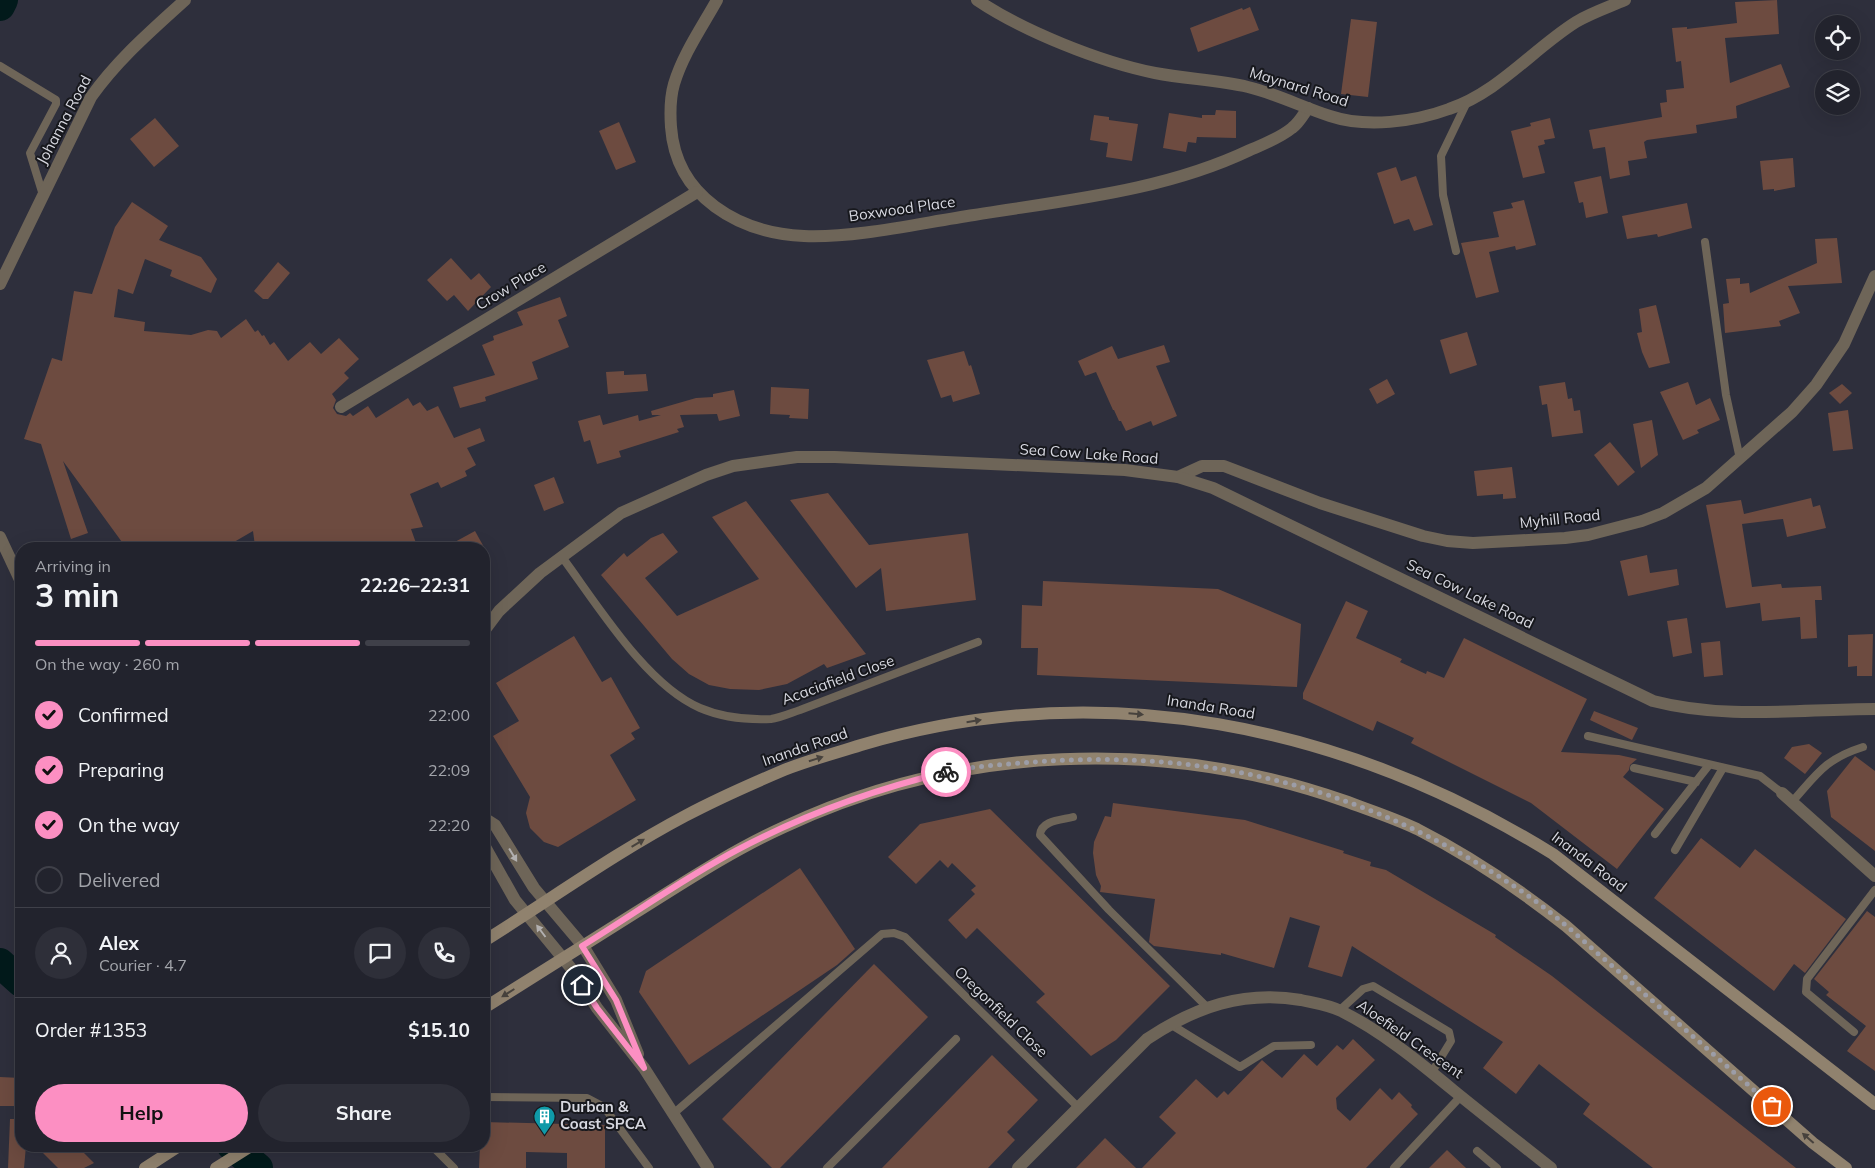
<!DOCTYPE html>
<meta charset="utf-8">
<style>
:root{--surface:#22232d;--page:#2e2f39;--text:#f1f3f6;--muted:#a2a4aa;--line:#3f4049;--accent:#fc8fc2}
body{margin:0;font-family:Mulish,sans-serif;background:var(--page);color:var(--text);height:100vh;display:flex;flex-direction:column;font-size:19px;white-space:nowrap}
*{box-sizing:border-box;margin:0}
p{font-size:16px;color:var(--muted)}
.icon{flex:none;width:28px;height:28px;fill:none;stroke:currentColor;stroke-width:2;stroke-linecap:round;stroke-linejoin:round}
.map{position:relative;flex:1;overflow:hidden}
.drawer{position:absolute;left:15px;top:542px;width:475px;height:610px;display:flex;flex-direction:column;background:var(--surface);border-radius:20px;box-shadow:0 5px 20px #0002,0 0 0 1px var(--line)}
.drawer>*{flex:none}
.buttons{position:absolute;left:1815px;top:15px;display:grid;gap:10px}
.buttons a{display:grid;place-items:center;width:45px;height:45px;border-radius:50%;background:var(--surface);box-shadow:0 5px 20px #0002,0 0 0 1px var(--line);font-size:25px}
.pin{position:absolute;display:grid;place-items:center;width:42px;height:42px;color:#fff;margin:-21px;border:2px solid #fff;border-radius:50%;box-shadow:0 1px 5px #0007}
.courier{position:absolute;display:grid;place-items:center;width:50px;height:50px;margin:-25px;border:4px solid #fc8fc2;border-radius:50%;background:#fff;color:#222;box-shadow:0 1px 6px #0007}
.summary em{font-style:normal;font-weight:700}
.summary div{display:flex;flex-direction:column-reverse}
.summary{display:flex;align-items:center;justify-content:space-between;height:85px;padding:0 20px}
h1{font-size:32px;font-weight:700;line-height:38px}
.bar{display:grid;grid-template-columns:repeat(4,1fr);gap:8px 5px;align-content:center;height:60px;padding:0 20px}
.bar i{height:6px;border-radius:4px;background:var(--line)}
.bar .on{background:var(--accent)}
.bar p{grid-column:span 4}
.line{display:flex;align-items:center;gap:12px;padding:0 20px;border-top:1px solid var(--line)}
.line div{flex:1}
.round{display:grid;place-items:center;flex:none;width:52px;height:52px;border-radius:26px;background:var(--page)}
ol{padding:0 20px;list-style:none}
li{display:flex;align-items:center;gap:15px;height:55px}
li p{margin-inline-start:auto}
li .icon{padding:5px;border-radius:50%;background:var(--accent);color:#111;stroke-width:4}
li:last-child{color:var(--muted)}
li i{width:28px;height:28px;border:2px solid var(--line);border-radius:50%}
.action{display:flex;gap:10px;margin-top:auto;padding:10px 20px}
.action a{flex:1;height:58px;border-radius:30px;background:var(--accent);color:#111;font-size:20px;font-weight:700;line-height:58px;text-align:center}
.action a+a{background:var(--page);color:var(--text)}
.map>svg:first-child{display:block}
</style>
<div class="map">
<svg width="1875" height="1168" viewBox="0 0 1875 1168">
<rect width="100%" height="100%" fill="#2e2f3c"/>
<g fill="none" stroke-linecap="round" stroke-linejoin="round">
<!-- river -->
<g stroke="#021a1b" stroke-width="30">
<path d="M 0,6 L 3,0"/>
<path d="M 0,963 L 21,982"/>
<path d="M 232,1146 L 258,1168"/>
</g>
</g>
<!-- building -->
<g fill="#6d4b40">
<path d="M 1777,0 L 1779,34 L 1725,38 L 1730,83 L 1781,64 L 1790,87 L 1736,106 L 1737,118 L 1696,125 L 1697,133 L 1647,140 L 1644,142 L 1647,158 L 1628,161 L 1630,175 L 1610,179 L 1605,147 L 1593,149 L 1589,130 L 1662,117 L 1660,103 L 1667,102 L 1666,90 L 1684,88 L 1681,61 L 1676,62 L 1672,28 L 1687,27 L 1687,29 L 1737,23 L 1735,2 Z"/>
<path d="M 1250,7 L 1259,30 L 1198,52 L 1190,28 L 1242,8 L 1243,10 Z"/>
<path d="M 1351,19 L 1377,22 L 1368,97 L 1341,94 Z"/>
<path d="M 1216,110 L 1236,111 L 1236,138 L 1197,137 L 1196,143 L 1188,142 L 1186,152 L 1163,148 L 1169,113 L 1202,118 L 1202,115 L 1215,115 Z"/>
<path d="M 1094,115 L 1109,117 L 1109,120 L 1138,124 L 1132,161 L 1106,157 L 1108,143 L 1090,140 Z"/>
<path d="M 155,118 L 179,146 L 154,167 L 130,139 Z"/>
<path d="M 1550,118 L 1555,138 L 1544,140 L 1545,144 L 1538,146 L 1545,173 L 1523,178 L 1511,131 L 1531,126 L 1530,123 Z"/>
<path d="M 619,122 L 636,162 L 616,170 L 599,131 Z"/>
<path d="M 1793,158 L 1795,187 L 1774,191 L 1774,189 L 1763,190 L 1760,161 Z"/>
<path d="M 1396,167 L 1401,181 L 1416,176 L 1433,225 L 1414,231 L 1409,219 L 1394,224 L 1377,173 Z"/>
<path d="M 1601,176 L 1608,213 L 1586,218 L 1583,202 L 1579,203 L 1574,182 Z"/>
<path d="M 1524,200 L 1536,245 L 1516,250 L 1515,246 L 1489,252 L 1499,292 L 1476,298 L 1461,243 L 1499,237 L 1493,212 L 1513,208 L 1511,203 Z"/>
<path d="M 132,202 L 168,226 L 159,240 L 201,257 L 217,279 L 211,293 L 170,276 L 172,270 L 145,259 L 133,294 L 118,289 L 114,317 L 145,322 L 144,331 L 191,335 L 208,330 L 217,331 L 221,338 L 246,319 L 255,332 L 258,330 L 262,336 L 264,335 L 270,345 L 274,342 L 288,361 L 310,342 L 321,354 L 339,338 L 359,359 L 344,373 L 349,378 L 332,394 L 336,400 L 333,408 L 337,414 L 346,416 L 350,413 L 353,416 L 368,406 L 376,418 L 408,398 L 413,406 L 420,402 L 427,411 L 438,406 L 454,438 L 480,428 L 485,441 L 467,448 L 476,465 L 465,471 L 467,476 L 441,488 L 438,482 L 410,494 L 423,527 L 411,529 L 416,543 L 399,549 L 276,549 L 275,544 L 255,546 L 253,531 L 222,549 L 127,549 L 63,461 L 88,533 L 71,539 L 41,444 L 24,439 L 52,358 L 62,361 L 74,291 L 92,294 L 115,227 Z"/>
<path d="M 1687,203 L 1692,228 L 1658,237 L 1657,234 L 1627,239 L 1622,216 Z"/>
<path d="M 1837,238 L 1842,283 L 1788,286 L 1800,313 L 1779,321 L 1781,326 L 1725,333 L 1723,304 L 1729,303 L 1726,279 L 1740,278 L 1740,284 L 1749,283 L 1750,293 L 1817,263 L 1815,239 Z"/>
<path d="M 451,258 L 471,280 L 479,273 L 491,287 L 468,311 L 454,295 L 447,301 L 427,280 Z"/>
<path d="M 278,262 L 290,273 L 268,299 L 263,299 L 254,291 Z"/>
<path d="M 560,297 L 567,316 L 558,320 L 569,347 L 532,362 L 538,379 L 485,397 L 486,401 L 460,408 L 453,387 L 495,375 L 482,345 L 494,340 L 493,336 L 523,325 L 517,312 Z"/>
<path d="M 1656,305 L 1670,363 L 1649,368 L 1642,352 L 1637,333 L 1642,332 L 1639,309 Z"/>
<path d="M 1467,332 L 1477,365 L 1450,374 L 1440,340 Z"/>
<path d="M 1164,345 L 1170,362 L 1156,366 L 1177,416 L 1153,426 L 1151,421 L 1126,431 L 1121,421 L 1119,421 L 1114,410 L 1113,410 L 1096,372 L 1085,376 L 1078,361 L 1112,346 L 1118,359 Z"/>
<path d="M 964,351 L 969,366 L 971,365 L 980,394 L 953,402 L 951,395 L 941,398 L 927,360 Z"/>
<path d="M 624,371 L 624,375 L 646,374 L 648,391 L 608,394 L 606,372 Z"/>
<path d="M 1387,379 L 1395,394 L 1377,404 L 1369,389 Z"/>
<path d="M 1565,382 L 1568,399 L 1572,398 L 1574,411 L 1580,410 L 1583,433 L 1552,437 L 1547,404 L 1542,405 L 1539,386 Z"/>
<path d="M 1688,382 L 1696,405 L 1710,398 L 1720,420 L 1697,430 L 1699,433 L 1683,440 L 1660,392 Z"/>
<path d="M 1842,384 L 1852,393 L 1840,404 L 1829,393 Z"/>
<path d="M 771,387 L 809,389 L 808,419 L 789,418 L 790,415 L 770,414 Z"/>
<path d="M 734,390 L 740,416 L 719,421 L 717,414 L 680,415 L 684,427 L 677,429 L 679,432 L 619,451 L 621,457 L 597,464 L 590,440 L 584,442 L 578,421 L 600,415 L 603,425 L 638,415 L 639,421 L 661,415 L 652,415 L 651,411 L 696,398 L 713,397 L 713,394 Z"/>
<path d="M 1848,410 L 1853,449 L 1833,451 L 1828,413 Z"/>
<path d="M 1652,420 L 1658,455 L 1641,468 L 1633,424 Z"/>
<path d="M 1610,442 L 1635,472 L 1618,486 L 1594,455 Z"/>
<path d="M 1512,467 L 1516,498 L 1503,499 L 1503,494 L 1477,496 L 1474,471 Z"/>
<path d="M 554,477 L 564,503 L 544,511 L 534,485 Z"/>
<path d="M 828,493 L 869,545 L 968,533 L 976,600 L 886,611 L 881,568 L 856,588 L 790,500 Z"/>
<path d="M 1811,498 L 1813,507 L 1820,505 L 1826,528 L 1787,537 L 1783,519 L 1742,524 L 1752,587 L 1781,584 L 1782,588 L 1821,586 L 1822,600 L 1815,600 L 1817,638 L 1801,639 L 1800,617 L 1762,621 L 1760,603 L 1726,608 L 1706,505 L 1741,500 L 1744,514 Z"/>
<path d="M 746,501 L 866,654 L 827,668 L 824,664 L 787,684 L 759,690 L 730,689 L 709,685 L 689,674 L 672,659 L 601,575 L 624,553 L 627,557 L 651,538 L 663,533 L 678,552 L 645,578 L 677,616 L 759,579 L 712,517 Z"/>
<path d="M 475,531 L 485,549 L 442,549 Z"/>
<path d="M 1647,555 L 1650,573 L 1677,569 L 1679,585 L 1628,596 L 1620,561 Z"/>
<path d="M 1043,581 L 1218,589 L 1301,624 L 1297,687 L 1037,675 L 1038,648 L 1021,648 L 1022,605 L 1042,606 Z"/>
<path d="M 1346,601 L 1368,611 L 1356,638 L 1402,659 L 1400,662 L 1426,674 L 1427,671 L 1444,678 L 1464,638 L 1587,699 L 1561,752 L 1619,755 L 1637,759 L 1630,765 L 1629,770 L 1623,777 L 1664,809 L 1617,869 L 1531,803 L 1411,743 L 1414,738 L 1377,721 L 1373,731 L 1303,699 L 1303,693 Z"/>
<path d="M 1687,618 L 1692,653 L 1673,657 L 1667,621 Z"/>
<path d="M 1873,634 L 1872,676 L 1857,676 L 1857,666 L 1848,667 L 1848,635 Z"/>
<path d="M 574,636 L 602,682 L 611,677 L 640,728 L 631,733 L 635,739 L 610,755 L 636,800 L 558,847 L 544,842 L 530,828 L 526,813 L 530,797 L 493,736 L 519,721 L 496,683 Z"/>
<path d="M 1720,641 L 1723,675 L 1704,677 L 1701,643 Z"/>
<path d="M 1594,711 L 1638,728 L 1632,740 L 1590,720 Z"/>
<path d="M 1809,744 L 1822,753 L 1805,774 L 1784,758 L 1792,747 Z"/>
<path d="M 1855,756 L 1875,771 L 1875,851 L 1831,817 L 1827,791 Z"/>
<path d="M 1113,803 L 1245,820 L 1344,851 L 1343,853 L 1371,862 L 1370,866 L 1386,870 L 1496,935 L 1495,937 L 1552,976 L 1796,1168 L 1653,1168 L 1583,1114 L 1590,1104 L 1539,1064 L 1516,1094 L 1483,1068 L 1503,1042 L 1352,946 L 1342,977 L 1308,967 L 1320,926 L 1290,917 L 1274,968 L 1221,953 L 1221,955 L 1154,946 L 1149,942 L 1155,899 L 1100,892 L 1101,886 L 1096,875 L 1093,853 L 1094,842 L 1105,816 L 1111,817 Z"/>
<path d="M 990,809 L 1170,986 L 1116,1040 L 1091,1056 L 1036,1002 L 1045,994 L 977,928 L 966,939 L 948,920 L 975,894 L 971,890 L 976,886 L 952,863 L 948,868 L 940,860 L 916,884 L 888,857 L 920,824 Z"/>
<path d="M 1701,838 L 1740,868 L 1755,849 L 1846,919 L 1805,973 L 1794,964 L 1774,991 L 1654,898 Z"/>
<path d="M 800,868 L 855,949 L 837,965 L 689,1065 L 639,992 L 646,971 Z"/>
<path d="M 1867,911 L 1875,917 L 1875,1071 L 1847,1051 L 1866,1026 L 1826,995 L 1829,992 L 1814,979 Z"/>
<path d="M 874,964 L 928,1017 L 780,1168 L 772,1168 L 722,1119 Z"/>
<path d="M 1353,1039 L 1375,1060 L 1336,1098 L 1337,1109 L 1350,1121 L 1380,1088 L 1392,1100 L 1399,1092 L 1412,1105 L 1411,1107 L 1418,1114 L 1366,1168 L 1142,1168 L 1176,1133 L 1159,1117 L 1196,1079 L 1217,1098 L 1224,1091 L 1228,1095 L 1262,1060 L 1282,1078 L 1304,1054 L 1317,1066 L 1337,1045 L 1343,1050 Z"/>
<path d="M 992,1055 L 1038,1100 L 1007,1132 L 1015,1140 L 988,1168 L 882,1168 Z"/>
<path d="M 0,1077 L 21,1078 L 21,1106 L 0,1106 Z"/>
<path d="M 10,1119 L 21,1119 L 21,1146 L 26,1146 L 24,1168 L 8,1168 Z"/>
<path d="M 484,1122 L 605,1125 L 605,1168 L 567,1168 L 567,1153 L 526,1152 L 526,1168 L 479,1168 L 480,1146 L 484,1146 Z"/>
<path d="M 1105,1138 L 1136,1168 L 1076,1168 Z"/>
<path d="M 36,1146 L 77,1146 L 94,1163 L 84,1168 L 58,1168 Z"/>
<path d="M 1447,1150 L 1466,1168 L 1429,1168 Z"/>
</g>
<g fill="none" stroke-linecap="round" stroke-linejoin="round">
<!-- service -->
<g stroke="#6e6558" stroke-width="8">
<path d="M 0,66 L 56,100 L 56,104 L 30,153 L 43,195"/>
<path d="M 1705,242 L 1726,395 L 1740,459"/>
<path d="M 1456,251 L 1443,195 L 1441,156 L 1467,102"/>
<path d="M 562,557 C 597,604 646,685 700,708 C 721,717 748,720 771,719 C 780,718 791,713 800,710 L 978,642"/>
<path d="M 1588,736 L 1760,776 L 1782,793"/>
<path d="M 1634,768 L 1696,782"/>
<path d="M 1792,802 C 1817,774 1825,759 1863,747"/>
<path d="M 1073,817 C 1062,820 1041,820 1040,835 L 1109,910 L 1207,1007"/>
<path d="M 1655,834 L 1709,765"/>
<path d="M 1675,850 L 1723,768"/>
<path d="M 1340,1010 L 1363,989 L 1373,986 L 1449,1032 L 1451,1041 L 1432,1072"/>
<path d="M 1170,1024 L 1240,1067 L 1274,1046 L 1311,1045"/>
<path d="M 1854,1032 L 1806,992 L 1807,979 L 1875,890"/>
<path d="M 484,1097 L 587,1098 L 604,1107 L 649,1168"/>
<path d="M 673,1114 L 882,934 L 894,933 L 905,937 L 1078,1107"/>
<path d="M 432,1146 L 454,1168"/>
<path d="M 1477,1151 L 1497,1168"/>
<path d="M 827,1168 L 956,1039"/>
<path d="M 1394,1168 L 1461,1096"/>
</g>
<!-- minor -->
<g stroke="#6e6558" stroke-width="12">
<path d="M 717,0 C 702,27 683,54 674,84 C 670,98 670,113 671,127 C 676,197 739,233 804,236 C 858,238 920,223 974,215 C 1067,200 1164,191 1250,150 C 1264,144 1280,138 1292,128 C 1299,123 1303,115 1308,108"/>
<path d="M 977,0 C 1023,31 1100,62 1155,73 C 1186,79 1218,80 1248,87 C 1277,94 1302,107 1330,116 C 1366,128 1414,122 1449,109 C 1499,92 1533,49 1576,22 C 1591,13 1609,7 1625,0"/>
<path d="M 0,284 L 91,97 C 118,59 151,31 185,0"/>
<path d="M 341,407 L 697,192"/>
<path d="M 1178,477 L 1202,466 L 1224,466 L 1320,503 L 1423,536 L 1447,541 L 1473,543 L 1565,538 L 1588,535 L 1642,521 L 1663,513 L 1706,488 L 1792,412 L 1816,385 L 1844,344 L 1875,276"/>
<path d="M 0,537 L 21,582"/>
<path d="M 484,631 L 499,611 L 540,573 L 621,513 L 706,475 L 733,466 L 797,457 L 835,457 L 1125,470 L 1178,477 L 1213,488 L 1653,701 C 1726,720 1800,709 1875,709"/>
<path d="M 1782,793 L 1875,876"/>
<path d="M 484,818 L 495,825 L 534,888 L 583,946 L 616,1000 L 638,1054"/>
<path d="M 484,845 L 515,900 L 575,973 L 597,1008 L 644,1068 L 708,1168"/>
<path d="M 1018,1168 L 1147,1039 C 1195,1007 1244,990 1301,1000 C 1315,1003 1329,1005 1341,1011 C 1381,1031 1418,1061 1453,1090 C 1485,1116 1518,1142 1551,1168"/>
</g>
<!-- secondary -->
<g stroke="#90826e" stroke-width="12">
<path d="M 484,941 C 550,900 615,853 685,816 C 717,799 751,784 784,770 C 809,760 836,753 861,745 C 1101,674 1343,724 1553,854 L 1875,1104"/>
<path d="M 484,1008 C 534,976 585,945 635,913 C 683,883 731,851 784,827 C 958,745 1163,737 1345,801 C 1369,810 1394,818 1417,829 C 1470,856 1519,889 1566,926 L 1813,1143 L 1846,1168"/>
<path d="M 145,1168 L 179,1146"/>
<path d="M 216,1168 L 251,1146"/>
</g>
</g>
<!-- one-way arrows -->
<defs><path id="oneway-solid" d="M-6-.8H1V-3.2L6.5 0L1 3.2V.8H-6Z" transform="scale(1.25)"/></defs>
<g fill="#47423d">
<use href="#oneway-solid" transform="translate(1136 714) rotate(5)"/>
<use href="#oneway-solid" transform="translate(974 721) rotate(-9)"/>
<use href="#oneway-solid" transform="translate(816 759) rotate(-18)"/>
<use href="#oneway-solid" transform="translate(638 843) rotate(-31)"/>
<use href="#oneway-solid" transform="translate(508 993) rotate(148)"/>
<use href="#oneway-solid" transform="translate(1808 1138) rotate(-139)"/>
</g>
<g fill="#b2b0b0">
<use href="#oneway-solid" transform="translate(513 855) rotate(59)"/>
<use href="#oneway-solid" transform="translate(541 931) rotate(-127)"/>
</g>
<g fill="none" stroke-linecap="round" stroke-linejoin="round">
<!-- done -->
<path stroke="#9c9da7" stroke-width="5" stroke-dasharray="0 9" d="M 946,772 C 975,766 1006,764 1035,762 C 1215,748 1378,792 1527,895 C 1559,917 1587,945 1617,970 C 1669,1015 1721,1061 1772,1106"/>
<!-- route -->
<path stroke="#fc8fc2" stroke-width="6" d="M 582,985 L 597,1008 L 644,1068 L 616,1000 L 582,946 C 634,914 684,878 737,850 C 805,814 872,790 946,772"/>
</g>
<!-- icons -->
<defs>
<symbol id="building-pin" viewBox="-11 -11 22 30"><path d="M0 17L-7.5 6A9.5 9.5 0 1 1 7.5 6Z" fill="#0f9aa8" stroke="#17181d"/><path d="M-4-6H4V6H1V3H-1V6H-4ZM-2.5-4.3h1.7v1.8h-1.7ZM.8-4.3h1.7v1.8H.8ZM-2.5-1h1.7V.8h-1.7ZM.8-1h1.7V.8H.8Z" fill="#fff"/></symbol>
</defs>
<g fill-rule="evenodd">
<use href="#building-pin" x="532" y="1104" width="25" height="34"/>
</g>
<g text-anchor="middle" stroke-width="4" stroke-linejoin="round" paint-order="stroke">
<!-- street labels -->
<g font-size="15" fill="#d7d8e0" stroke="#17181d">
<text transform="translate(1299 87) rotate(17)" y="5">Maynard Road</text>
<text transform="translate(64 120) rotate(-62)" y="5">Johanna Road</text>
<text transform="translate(902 209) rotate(-8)" y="5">Boxwood Place</text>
<text transform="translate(511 286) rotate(-31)" y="5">Crow Place</text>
<text transform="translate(1089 454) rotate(4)" y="5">Sea Cow Lake Road</text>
<text transform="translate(1560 519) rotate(-6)" y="5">Myhill Road</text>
<text transform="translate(1470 594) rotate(26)" y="5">Sea Cow Lake Road</text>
<text transform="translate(838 680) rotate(-20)" y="5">Acaciafield Close</text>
<text transform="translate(1211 707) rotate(9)" y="5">Inanda Road</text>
<text transform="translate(805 747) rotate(-19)" y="5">Inanda Road</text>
<text transform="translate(1589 862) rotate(37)" y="5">Inanda Road</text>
<text transform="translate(1001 1012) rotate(44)" y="5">Oregonfield Close</text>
<text transform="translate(1410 1039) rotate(35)" y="5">Aloefield Crescent</text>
</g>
<!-- poi labels -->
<g font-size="15" font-weight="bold" fill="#d7d8e0" stroke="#17181d" text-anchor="start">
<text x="560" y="1112">Durban &amp;<tspan x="560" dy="17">Coast SPCA</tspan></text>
</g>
</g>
</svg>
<div class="buttons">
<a><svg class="icon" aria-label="locate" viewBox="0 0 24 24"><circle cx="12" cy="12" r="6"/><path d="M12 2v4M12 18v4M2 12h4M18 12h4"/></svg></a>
<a><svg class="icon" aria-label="layers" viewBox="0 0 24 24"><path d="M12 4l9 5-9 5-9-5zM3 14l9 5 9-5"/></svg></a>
</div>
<div class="pin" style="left:1772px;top:1106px;background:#ea580c"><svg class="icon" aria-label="bag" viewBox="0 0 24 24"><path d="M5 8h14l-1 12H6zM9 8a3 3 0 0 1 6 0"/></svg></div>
<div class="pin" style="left:582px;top:985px;background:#1f2937"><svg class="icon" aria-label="home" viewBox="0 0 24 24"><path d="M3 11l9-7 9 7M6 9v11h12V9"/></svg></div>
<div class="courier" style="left:946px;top:772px"><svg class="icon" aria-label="bike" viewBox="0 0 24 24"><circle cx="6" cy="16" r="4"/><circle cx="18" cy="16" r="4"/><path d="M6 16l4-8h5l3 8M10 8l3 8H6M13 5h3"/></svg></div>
<section class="drawer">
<div class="summary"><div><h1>3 min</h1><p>Arriving in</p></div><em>22:26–22:31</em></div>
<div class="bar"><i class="on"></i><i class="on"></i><i class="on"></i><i></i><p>On the way · 260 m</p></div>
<ol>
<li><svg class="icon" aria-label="check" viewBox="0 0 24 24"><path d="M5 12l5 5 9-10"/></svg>Confirmed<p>22:00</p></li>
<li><svg class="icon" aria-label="check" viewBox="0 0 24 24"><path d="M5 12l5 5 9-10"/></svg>Preparing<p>22:09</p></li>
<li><svg class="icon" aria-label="check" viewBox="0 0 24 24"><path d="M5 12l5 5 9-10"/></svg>On the way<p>22:20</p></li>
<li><i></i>Delivered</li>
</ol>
<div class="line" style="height:90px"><a class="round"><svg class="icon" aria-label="person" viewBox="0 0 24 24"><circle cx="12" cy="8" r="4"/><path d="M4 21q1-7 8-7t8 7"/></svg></a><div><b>Alex</b><p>Courier · 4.7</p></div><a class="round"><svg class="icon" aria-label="chat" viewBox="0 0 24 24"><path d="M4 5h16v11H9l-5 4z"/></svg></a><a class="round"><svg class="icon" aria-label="phone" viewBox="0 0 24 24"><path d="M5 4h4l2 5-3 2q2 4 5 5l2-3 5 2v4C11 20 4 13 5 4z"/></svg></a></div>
<div class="line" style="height:65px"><div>Order #1353</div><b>$15.10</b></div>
<div class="action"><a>Help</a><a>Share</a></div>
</section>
</div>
